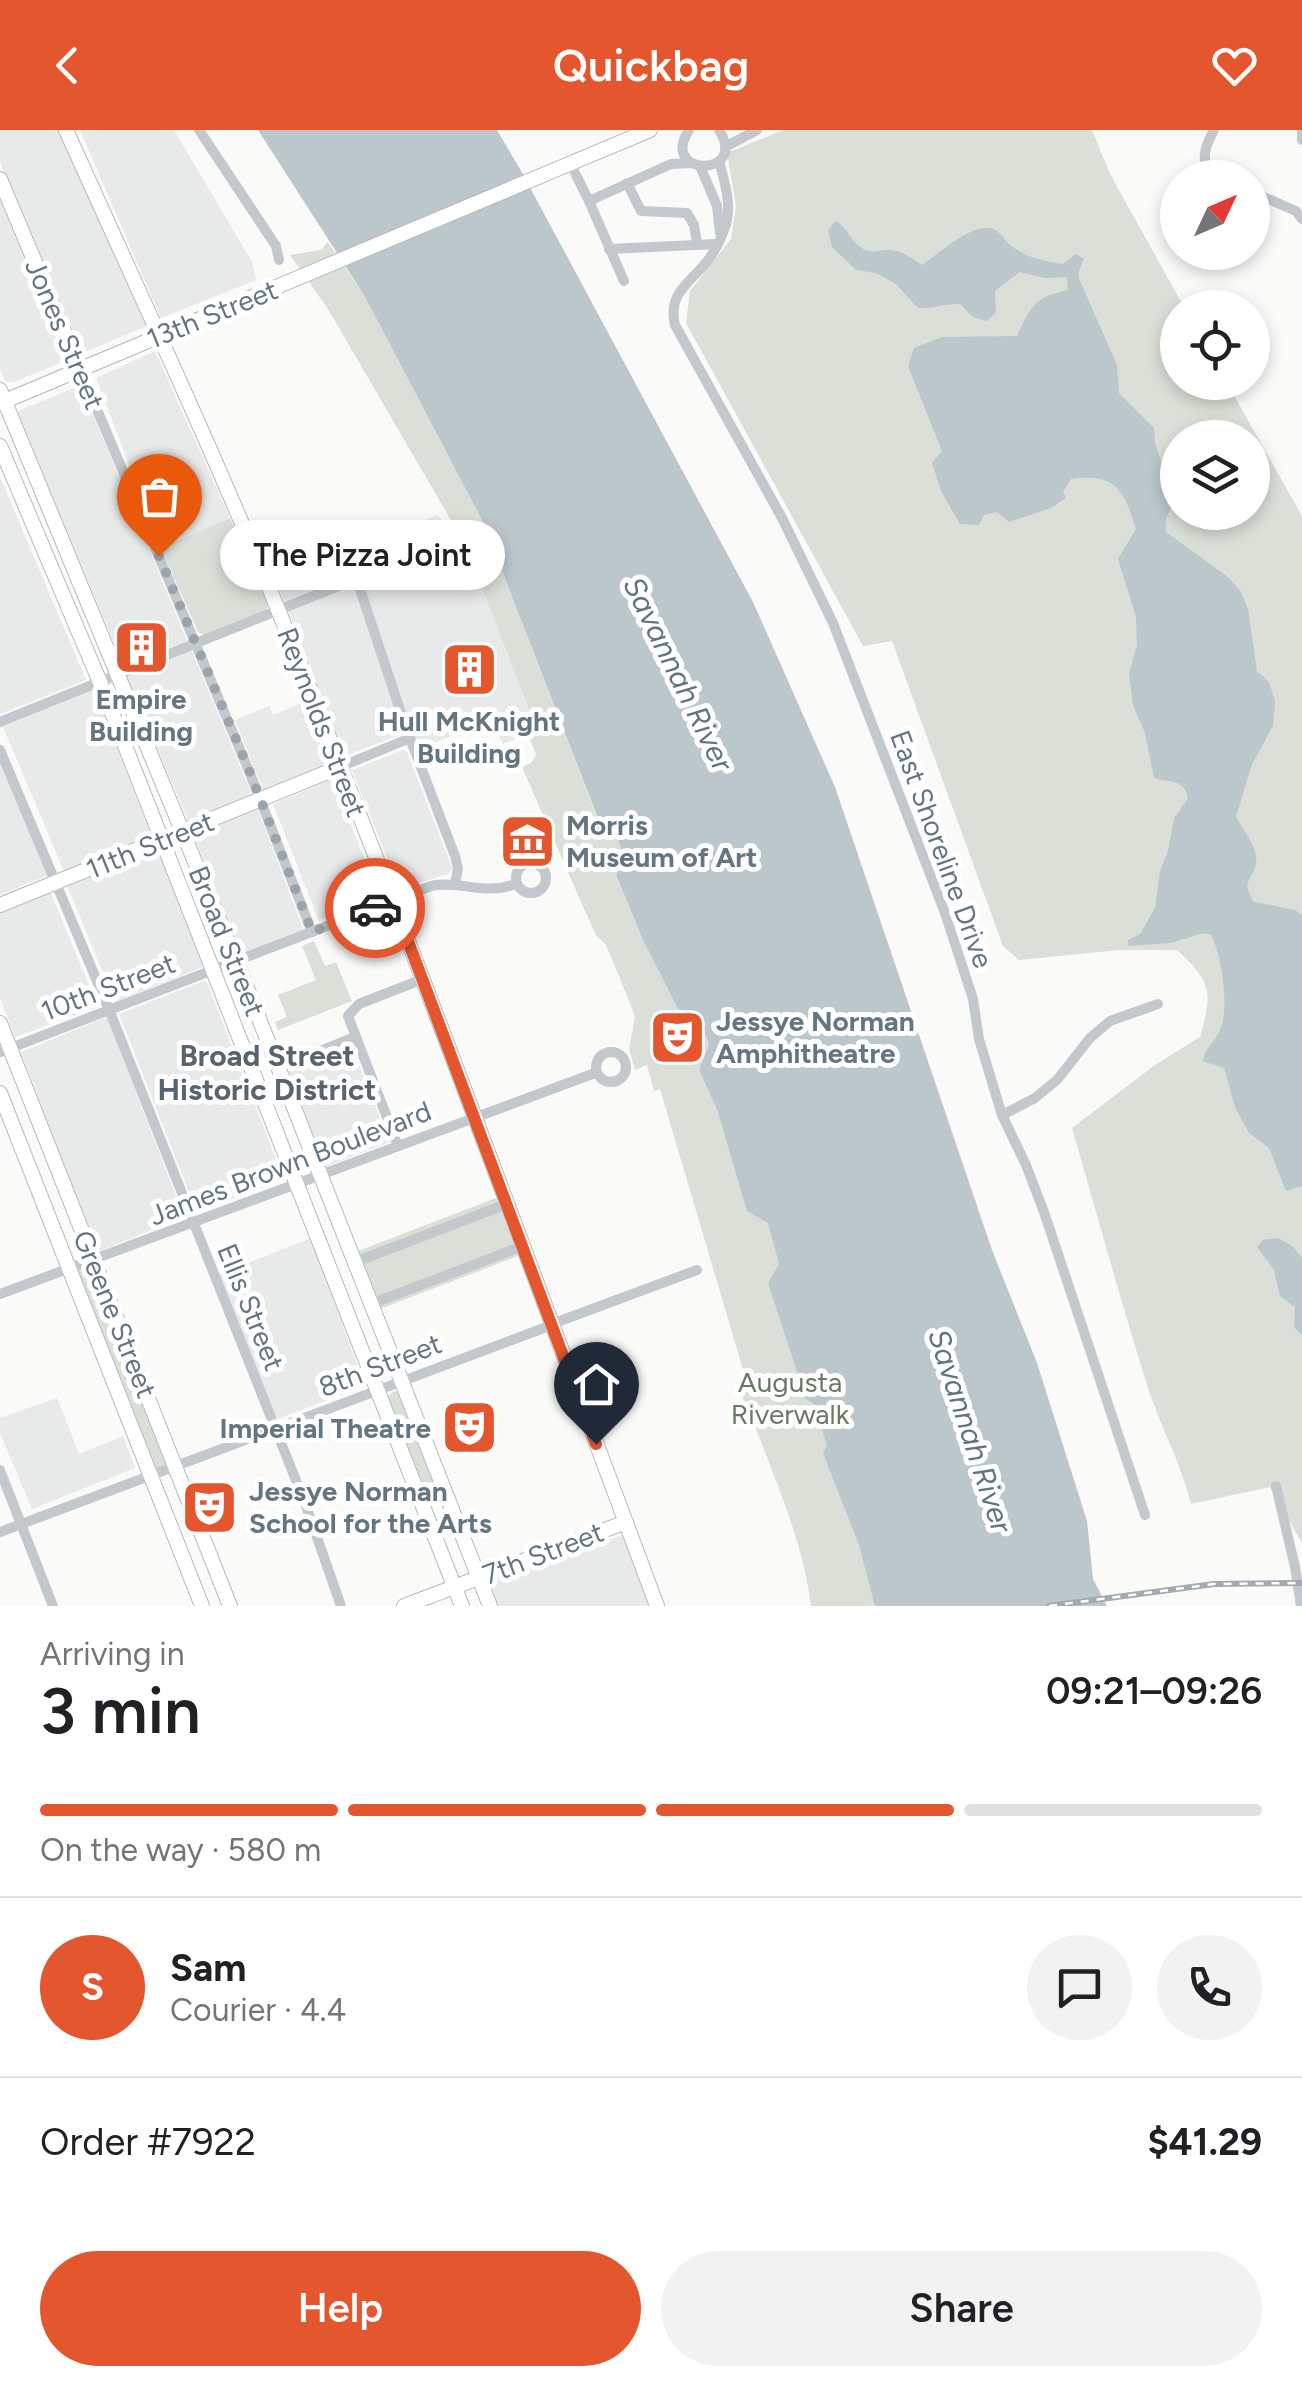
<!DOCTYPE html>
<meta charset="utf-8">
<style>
:root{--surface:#fff;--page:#f2f2f2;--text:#202124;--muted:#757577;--line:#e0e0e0;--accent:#e4572e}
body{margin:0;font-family:Figtree,sans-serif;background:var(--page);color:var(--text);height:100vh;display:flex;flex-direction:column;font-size:38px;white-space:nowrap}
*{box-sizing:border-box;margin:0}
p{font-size:32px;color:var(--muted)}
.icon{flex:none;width:55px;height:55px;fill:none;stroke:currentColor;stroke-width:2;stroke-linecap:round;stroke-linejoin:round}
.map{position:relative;height:1476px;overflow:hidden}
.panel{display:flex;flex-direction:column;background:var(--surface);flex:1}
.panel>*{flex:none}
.needle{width:65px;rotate:46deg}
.fabs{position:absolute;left:1160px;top:30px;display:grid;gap:20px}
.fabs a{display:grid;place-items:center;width:110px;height:110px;border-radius:50%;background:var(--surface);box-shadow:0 5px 15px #0003;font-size:50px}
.pin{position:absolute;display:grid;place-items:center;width:85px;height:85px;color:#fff;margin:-102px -42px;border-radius:50% 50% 50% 0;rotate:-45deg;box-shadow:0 0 10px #0007}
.pin .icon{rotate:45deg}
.courier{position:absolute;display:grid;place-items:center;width:100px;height:100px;margin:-50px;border:8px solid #e4572e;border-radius:50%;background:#fff;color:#222;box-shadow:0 2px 12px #0007}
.bubble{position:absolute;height:70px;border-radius:35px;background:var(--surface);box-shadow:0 5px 15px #0003;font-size:32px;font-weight:600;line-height:70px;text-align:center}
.overview em{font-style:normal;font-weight:600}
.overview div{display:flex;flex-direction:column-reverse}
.overview{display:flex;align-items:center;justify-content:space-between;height:170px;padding:0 40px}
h1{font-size:65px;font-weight:600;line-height:75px}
.bar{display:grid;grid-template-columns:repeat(4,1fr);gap:15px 10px;align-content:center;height:120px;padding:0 40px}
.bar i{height:12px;border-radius:8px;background:var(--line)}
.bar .active{background:var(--accent)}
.bar p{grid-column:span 4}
.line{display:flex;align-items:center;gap:25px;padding:0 40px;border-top:2px solid var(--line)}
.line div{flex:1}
.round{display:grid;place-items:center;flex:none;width:105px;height:105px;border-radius:52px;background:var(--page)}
.action{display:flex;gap:20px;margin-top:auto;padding:20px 40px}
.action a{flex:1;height:115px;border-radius:60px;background:var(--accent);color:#fff;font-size:40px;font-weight:600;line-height:115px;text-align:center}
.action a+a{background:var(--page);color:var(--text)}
header{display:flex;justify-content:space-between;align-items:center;height:130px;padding:0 40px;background:var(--accent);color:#fff;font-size:45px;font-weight:600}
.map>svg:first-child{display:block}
</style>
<header><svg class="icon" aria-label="back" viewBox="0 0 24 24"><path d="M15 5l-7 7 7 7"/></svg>Quickbag<svg class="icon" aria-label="heart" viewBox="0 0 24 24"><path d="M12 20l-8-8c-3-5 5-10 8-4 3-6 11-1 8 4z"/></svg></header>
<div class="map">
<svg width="1302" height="1476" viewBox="0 0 1302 1476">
<rect width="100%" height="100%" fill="#fafaf8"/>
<!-- built -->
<g fill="#e8e9e9">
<path d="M 0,0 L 61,0 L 147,196 L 83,223 L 0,32 Z"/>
<path d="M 80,0 L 174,0 L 252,132 L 256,150 L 161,188 Z"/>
<path d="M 0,68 L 70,229 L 14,252 L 5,251 L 0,238 Z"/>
<path d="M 155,221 L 230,388 L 161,418 L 96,248 Z"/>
<path d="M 81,255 L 187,511 L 124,536 L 16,282 Z"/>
<path d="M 0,347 L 86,550 L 0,584 Z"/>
<path d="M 437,385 L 466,416 L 538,600 L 503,614 L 492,590 L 419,619 L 411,601 L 344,626 L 270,435 L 332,409 L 347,424 Z"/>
<path d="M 191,519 L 252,665 L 188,690 L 126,547 Z"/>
<path d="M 94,560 L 151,705 L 64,741 L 3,597 Z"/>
<path d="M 306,571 L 331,635 L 264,662 L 235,590 L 269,576 L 273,585 Z"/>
<path d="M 403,620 L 407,622 L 452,738 L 448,744 L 402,758 L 398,755 L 352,640 Z"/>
<path d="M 0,631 L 48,745 L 0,765 Z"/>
<path d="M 333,649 L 379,767 L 319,791 L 273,674 Z"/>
<path d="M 257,677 L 304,801 L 240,825 L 192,701 Z"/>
<path d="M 158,720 L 203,837 L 115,872 L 67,755 Z"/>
<path d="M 50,761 L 98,877 L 15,907 L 0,868 L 0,782 Z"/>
<path d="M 206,850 L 284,1050 L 197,1082 L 119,884 Z"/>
<path d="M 107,887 L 184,1087 L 97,1122 L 21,922 Z"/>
<path d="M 351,916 L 390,1012 L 325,1037 L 287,941 Z"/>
<path d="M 311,1108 L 365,1256 L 277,1289 L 219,1144 Z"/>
<path d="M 57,1268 L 79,1324 L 123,1306 L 135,1338 L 32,1379 L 0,1303 L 0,1288 Z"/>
<path d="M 623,1405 L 649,1476 L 498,1476 L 488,1453 Z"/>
</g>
<!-- green -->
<g fill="#dadfd7" fill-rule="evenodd">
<path d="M 783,0 L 1092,0 L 1110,44 L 1184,177 L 1178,178 L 1178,252 L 1227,253 L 1302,386 L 1302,1413 L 1270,1357 L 1191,1374 C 1181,1333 1161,1298 1148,1258 C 1121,1172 1097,1085 1072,998 L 1155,935 L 1200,907 C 1213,861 1212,853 1177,820 L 1119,820 L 1019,830 L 1003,816 L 892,511 L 863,516 L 686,193 L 690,161 L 731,109 L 736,76 L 727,23 ZM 1178,308 L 1252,308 L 1252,382 L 1178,382 Z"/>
<path d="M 328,112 L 364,165 L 483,392 L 598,690 L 614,699 L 625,729 L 616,746 L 643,810 L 678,879 L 699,890 L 709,914 L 699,940 L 718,982 L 773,1080 L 903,1476 L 811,1476 C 803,1411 775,1350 752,1288 L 744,1277 L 743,1267 L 733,1260 L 747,1253 L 660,959 L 654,961 L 647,935 L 635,940 L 629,919 L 635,887 L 628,868 L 606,815 L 596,805 L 582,774 L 522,637 L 531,633 L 536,625 L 528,604 L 537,600 L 466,416 L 328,179 L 290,125 L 321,120 Z"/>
<path d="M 230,388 L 268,475 L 266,480 L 204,505 L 198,502 L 161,418 Z"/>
<path d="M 314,811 L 325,836 L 336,832 L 352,871 L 278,900 L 275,892 L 287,887 L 278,865 L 316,850 L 302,816 Z"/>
<path d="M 496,1068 L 518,1126 L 380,1179 L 358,1121 Z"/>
<path d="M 94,1131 L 175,1336 L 151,1345 L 71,1139 Z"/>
<path d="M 394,1261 L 399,1262 L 439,1364 L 434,1368 L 425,1367 L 387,1267 Z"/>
</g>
<!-- water -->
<g fill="#bbc7cb">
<path d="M 258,0 L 497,0 L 520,39 L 753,472 L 835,657 L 992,1120 L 1037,1233 L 1087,1391 L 1093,1449 L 1107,1476 L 875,1476 L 859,1415 L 823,1323 L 827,1316 L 815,1275 L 806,1269 L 768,1153 L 779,1134 L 768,1093 L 747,1081 L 718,982 L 699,940 L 709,914 L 699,890 L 678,879 L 643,810 L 616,745 L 625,729 L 614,699 L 599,691 L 483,392 L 364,165 Z"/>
<path d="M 836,91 C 849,99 852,115 866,120 C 875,124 882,119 891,120 C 903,121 913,129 922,135 C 937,125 974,91 993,99 C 999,101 1005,110 1010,115 C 1026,128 1044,131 1063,134 L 1076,124 L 1084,129 L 1078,143 L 1080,151 L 1117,235 L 1119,263 L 1154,298 L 1155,313 L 1174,370 L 1166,389 L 1166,402 L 1228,447 L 1240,460 L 1248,479 L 1257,541 L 1269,552 L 1275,571 L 1273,596 L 1252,634 L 1236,687 C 1243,700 1259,718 1256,734 C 1252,752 1240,750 1254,772 L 1295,780 L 1302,785 L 1302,1056 L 1286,1061 L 1269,1018 L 1249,1003 L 1235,977 L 1224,938 L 1203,931 C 1204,919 1216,911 1221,898 C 1229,876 1222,825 1211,805 L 1203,803 L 1171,813 L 1128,816 L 1128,810 L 1140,804 L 1155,778 L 1160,741 L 1168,721 L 1174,688 L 1188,668 C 1184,648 1170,653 1154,648 L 1145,603 L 1133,575 L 1129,543 L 1137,515 L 1136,487 L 1118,429 L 1136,399 C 1124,361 1117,343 1071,349 L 1063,362 L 1066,368 L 1051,378 L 1009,392 L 997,382 L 984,385 L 979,395 L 960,394 L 941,361 L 932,333 L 942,321 L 908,236 L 914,218 L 942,207 L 1017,206 C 1032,175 1033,168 1068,160 L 1067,147 L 1045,148 L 1020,142 L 995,161 L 996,183 L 986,191 L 973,187 L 960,174 C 945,173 933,179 918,178 L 896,154 L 876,143 L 856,140 L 832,117 L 828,100 Z"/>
<path d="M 1278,1108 L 1291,1115 L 1302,1127 L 1302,1205 L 1294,1197 L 1295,1177 L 1280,1166 L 1274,1140 L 1257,1117 L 1263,1110 Z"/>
</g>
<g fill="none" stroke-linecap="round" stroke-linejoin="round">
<defs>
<g id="major">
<path d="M 66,0 C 138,160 213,320 279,482 C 412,811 533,1144 657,1476"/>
<path d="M 0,49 L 80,239"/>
<path d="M 0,260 L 245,853 L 490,1476"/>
<path d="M 0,273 L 650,0"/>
<path d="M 0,316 L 102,557 L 462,1476"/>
<path d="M 0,775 L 340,637"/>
<path d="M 0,893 L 230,1476"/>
<path d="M 0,963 L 202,1476"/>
<path d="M 404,1476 L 626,1392"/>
</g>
</defs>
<!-- major casing -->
<use href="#major" stroke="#b5babe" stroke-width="16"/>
<!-- minor -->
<g stroke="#c3c8cc" stroke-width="10">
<path d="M 199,0 L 276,116 L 279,130"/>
<path d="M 689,0 C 658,47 750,48 719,0"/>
<path d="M 1214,0 C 1204,18 1198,34 1218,48"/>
<path d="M 1302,0 L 1302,10"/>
<path d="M 725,17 L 757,0"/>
<path d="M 719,31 C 724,49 732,76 726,94 C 723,104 716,119 709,129 C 692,152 667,162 675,195 L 782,388 L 833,493 L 945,783 L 973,869 L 979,909 L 1002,985 L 1026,1035 L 1044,1082 L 1145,1385"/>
<path d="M 700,36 L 717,76 L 720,103"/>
<path d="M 575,43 L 589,71"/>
<path d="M 627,53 L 641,81 L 687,83 L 694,95 L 697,113"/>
<path d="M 1252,62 L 1296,81 L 1302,89"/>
<path d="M 609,119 L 717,114"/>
<path d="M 624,151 L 589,71 L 671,34 L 692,33"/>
<path d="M 80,239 L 249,641 L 312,802"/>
<path d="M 353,438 L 406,598 L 455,726 L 458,739 L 455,753"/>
<path d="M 0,592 L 356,449"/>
<path d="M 0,620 L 110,882 L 305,1373 L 341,1476"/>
<path d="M 340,637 L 410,608"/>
<circle cx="531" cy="748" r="15"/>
<path d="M 0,922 L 431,756 C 461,750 485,766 515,754"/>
<circle cx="611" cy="937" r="15"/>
<path d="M 279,938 L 355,907"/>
<path d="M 1002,985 L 1035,968 L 1057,950 L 1090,908 L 1110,891 L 1158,874"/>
<path d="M 398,1016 L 348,886 L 359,874 L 423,849"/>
<path d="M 355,1132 L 507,1074"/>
<path d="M 0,1164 L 595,943"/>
<path d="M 371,1174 L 523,1116"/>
<path d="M 560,1191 L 697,1140"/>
<path d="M 0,1340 L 53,1476"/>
<path d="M 1276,1356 L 1295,1437 L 1301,1476"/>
<path d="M 0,1402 L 552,1195"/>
</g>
<!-- major -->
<use href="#major" stroke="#fff" stroke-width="14"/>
<defs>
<path id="rail" d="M 1049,1476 L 1214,1454 L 1302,1453"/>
</defs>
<!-- rail casing -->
<use href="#rail" stroke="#a2aab0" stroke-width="6"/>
<!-- rail -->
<use href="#rail" stroke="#fff" stroke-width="2.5" stroke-dasharray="8" stroke-linecap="butt"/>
</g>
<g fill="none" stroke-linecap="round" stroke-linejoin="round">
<!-- done -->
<path stroke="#99a4ac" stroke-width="10" stroke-dasharray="0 18" d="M 159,426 L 249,640 L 312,802 L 375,778"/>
<!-- route -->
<path stroke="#e4572e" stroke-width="12" d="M 375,778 L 393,771 L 596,1314"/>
</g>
<!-- icons -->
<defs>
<symbol id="building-square" viewBox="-11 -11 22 22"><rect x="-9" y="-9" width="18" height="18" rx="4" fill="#e4572e" stroke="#fff"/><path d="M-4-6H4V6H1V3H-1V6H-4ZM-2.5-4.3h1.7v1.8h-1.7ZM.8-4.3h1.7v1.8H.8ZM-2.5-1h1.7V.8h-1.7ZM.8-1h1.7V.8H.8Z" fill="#fff"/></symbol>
<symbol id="museum-square" viewBox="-11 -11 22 22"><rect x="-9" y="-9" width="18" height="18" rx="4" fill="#e4572e" stroke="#fff"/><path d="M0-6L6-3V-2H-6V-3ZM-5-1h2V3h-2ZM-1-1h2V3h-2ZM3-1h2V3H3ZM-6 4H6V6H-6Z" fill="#fff"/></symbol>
<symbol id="theatre-square" viewBox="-11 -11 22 22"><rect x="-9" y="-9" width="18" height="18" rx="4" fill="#e4572e" stroke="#fff"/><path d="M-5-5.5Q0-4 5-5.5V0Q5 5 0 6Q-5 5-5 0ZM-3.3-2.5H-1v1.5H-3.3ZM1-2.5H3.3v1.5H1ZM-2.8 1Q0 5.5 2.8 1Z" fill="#fff"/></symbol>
</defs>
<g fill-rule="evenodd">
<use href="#building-square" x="110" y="486" width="63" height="63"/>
<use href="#building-square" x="438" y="508" width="63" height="63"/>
<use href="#museum-square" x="496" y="680" width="63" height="63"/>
<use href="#theatre-square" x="646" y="876" width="63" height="63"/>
<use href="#theatre-square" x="438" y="1266" width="63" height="63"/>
<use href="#theatre-square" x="178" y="1346" width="63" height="63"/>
</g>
<g text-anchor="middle" stroke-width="10" stroke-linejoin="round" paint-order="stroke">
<!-- street labels -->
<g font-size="28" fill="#657683" stroke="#fff">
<text transform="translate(212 184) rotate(-22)" y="10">13th Street</text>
<text transform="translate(65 204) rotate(67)" y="10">Jones Street</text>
<text transform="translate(322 592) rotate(69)" y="10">Reynolds Street</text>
<text transform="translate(150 715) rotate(-22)" y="10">11th Street</text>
<text transform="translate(942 719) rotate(70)" y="10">East Shoreline Drive</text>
<text transform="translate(227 811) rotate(68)" y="10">Broad Street</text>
<text transform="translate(108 857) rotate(-21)" y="10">10th Street</text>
<text transform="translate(290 1033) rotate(-21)" y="10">James Brown Boulevard</text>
<text transform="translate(251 1177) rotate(68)" y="10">Ellis Street</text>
<text transform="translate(115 1184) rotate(68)" y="10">Greene Street</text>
<text transform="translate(380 1235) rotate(-21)" y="10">8th Street</text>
<text transform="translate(543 1423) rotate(-21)" y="10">7th Street</text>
</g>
<!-- poi labels -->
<g font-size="28" font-weight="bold" fill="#657683" stroke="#fff" text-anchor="start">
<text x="141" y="579" text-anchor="middle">Empire<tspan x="141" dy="32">Building</tspan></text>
<text x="469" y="601" text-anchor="middle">Hull McKnight<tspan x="469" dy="32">Building</tspan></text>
<text x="566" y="705">Morris<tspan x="566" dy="32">Museum of Art</tspan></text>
<text x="716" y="901">Jessye Norman<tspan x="716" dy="32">Amphitheatre</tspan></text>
<text x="431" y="1308" text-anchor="end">Imperial Theatre</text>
<text x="249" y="1371">Jessye Norman<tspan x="249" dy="32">School for the Arts</tspan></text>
</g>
<!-- park labels -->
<g font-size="28" fill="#687a64" stroke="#fff">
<text x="790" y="1262">Augusta<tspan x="790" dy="32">Riverwalk</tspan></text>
</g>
<!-- water labels -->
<g font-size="30" font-style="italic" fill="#60757c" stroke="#fff">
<text transform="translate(678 544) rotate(64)" y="10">Savannah River</text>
<text transform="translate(970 1301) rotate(72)" y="10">Savannah River</text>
</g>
<!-- neighbourhood labels -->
<g font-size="30" font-weight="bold" fill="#57646e" stroke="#fff">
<text x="267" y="936">Broad Street<tspan x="267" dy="34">Historic District</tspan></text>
</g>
</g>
</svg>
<div class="fabs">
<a><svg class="needle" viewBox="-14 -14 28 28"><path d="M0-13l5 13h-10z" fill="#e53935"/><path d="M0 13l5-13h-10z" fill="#757577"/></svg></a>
<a><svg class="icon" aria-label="locate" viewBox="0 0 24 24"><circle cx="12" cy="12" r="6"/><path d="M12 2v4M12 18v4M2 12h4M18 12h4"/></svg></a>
<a><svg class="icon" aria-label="layers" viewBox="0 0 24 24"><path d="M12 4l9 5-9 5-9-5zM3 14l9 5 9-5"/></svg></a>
</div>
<div class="pin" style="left:159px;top:426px;background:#ea580c"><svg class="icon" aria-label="bag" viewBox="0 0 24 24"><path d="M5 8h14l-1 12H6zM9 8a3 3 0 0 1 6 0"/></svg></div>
<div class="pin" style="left:596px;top:1314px;background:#1f2937"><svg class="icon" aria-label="home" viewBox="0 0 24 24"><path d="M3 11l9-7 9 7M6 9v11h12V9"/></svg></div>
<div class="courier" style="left:375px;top:778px"><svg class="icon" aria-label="car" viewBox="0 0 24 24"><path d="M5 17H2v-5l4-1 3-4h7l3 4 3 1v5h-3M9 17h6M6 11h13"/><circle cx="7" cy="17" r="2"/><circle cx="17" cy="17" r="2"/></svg></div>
<div class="bubble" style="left:220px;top:390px;width:285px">The Pizza Joint</div>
</div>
<section class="panel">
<div class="overview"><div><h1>3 min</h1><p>Arriving in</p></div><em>09:21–09:26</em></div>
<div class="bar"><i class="active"></i><i class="active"></i><i class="active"></i><i></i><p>On the way · 580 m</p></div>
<div class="line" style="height:180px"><b class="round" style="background:var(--accent);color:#fff">S</b><div><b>Sam</b><p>Courier · 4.4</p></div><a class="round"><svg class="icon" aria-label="chat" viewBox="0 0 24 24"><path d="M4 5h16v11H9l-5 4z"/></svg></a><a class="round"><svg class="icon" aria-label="phone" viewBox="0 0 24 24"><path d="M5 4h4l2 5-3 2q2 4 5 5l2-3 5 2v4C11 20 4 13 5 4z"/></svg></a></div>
<div class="line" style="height:130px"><div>Order #7922</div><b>$41.29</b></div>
<div class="action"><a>Help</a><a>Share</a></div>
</section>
